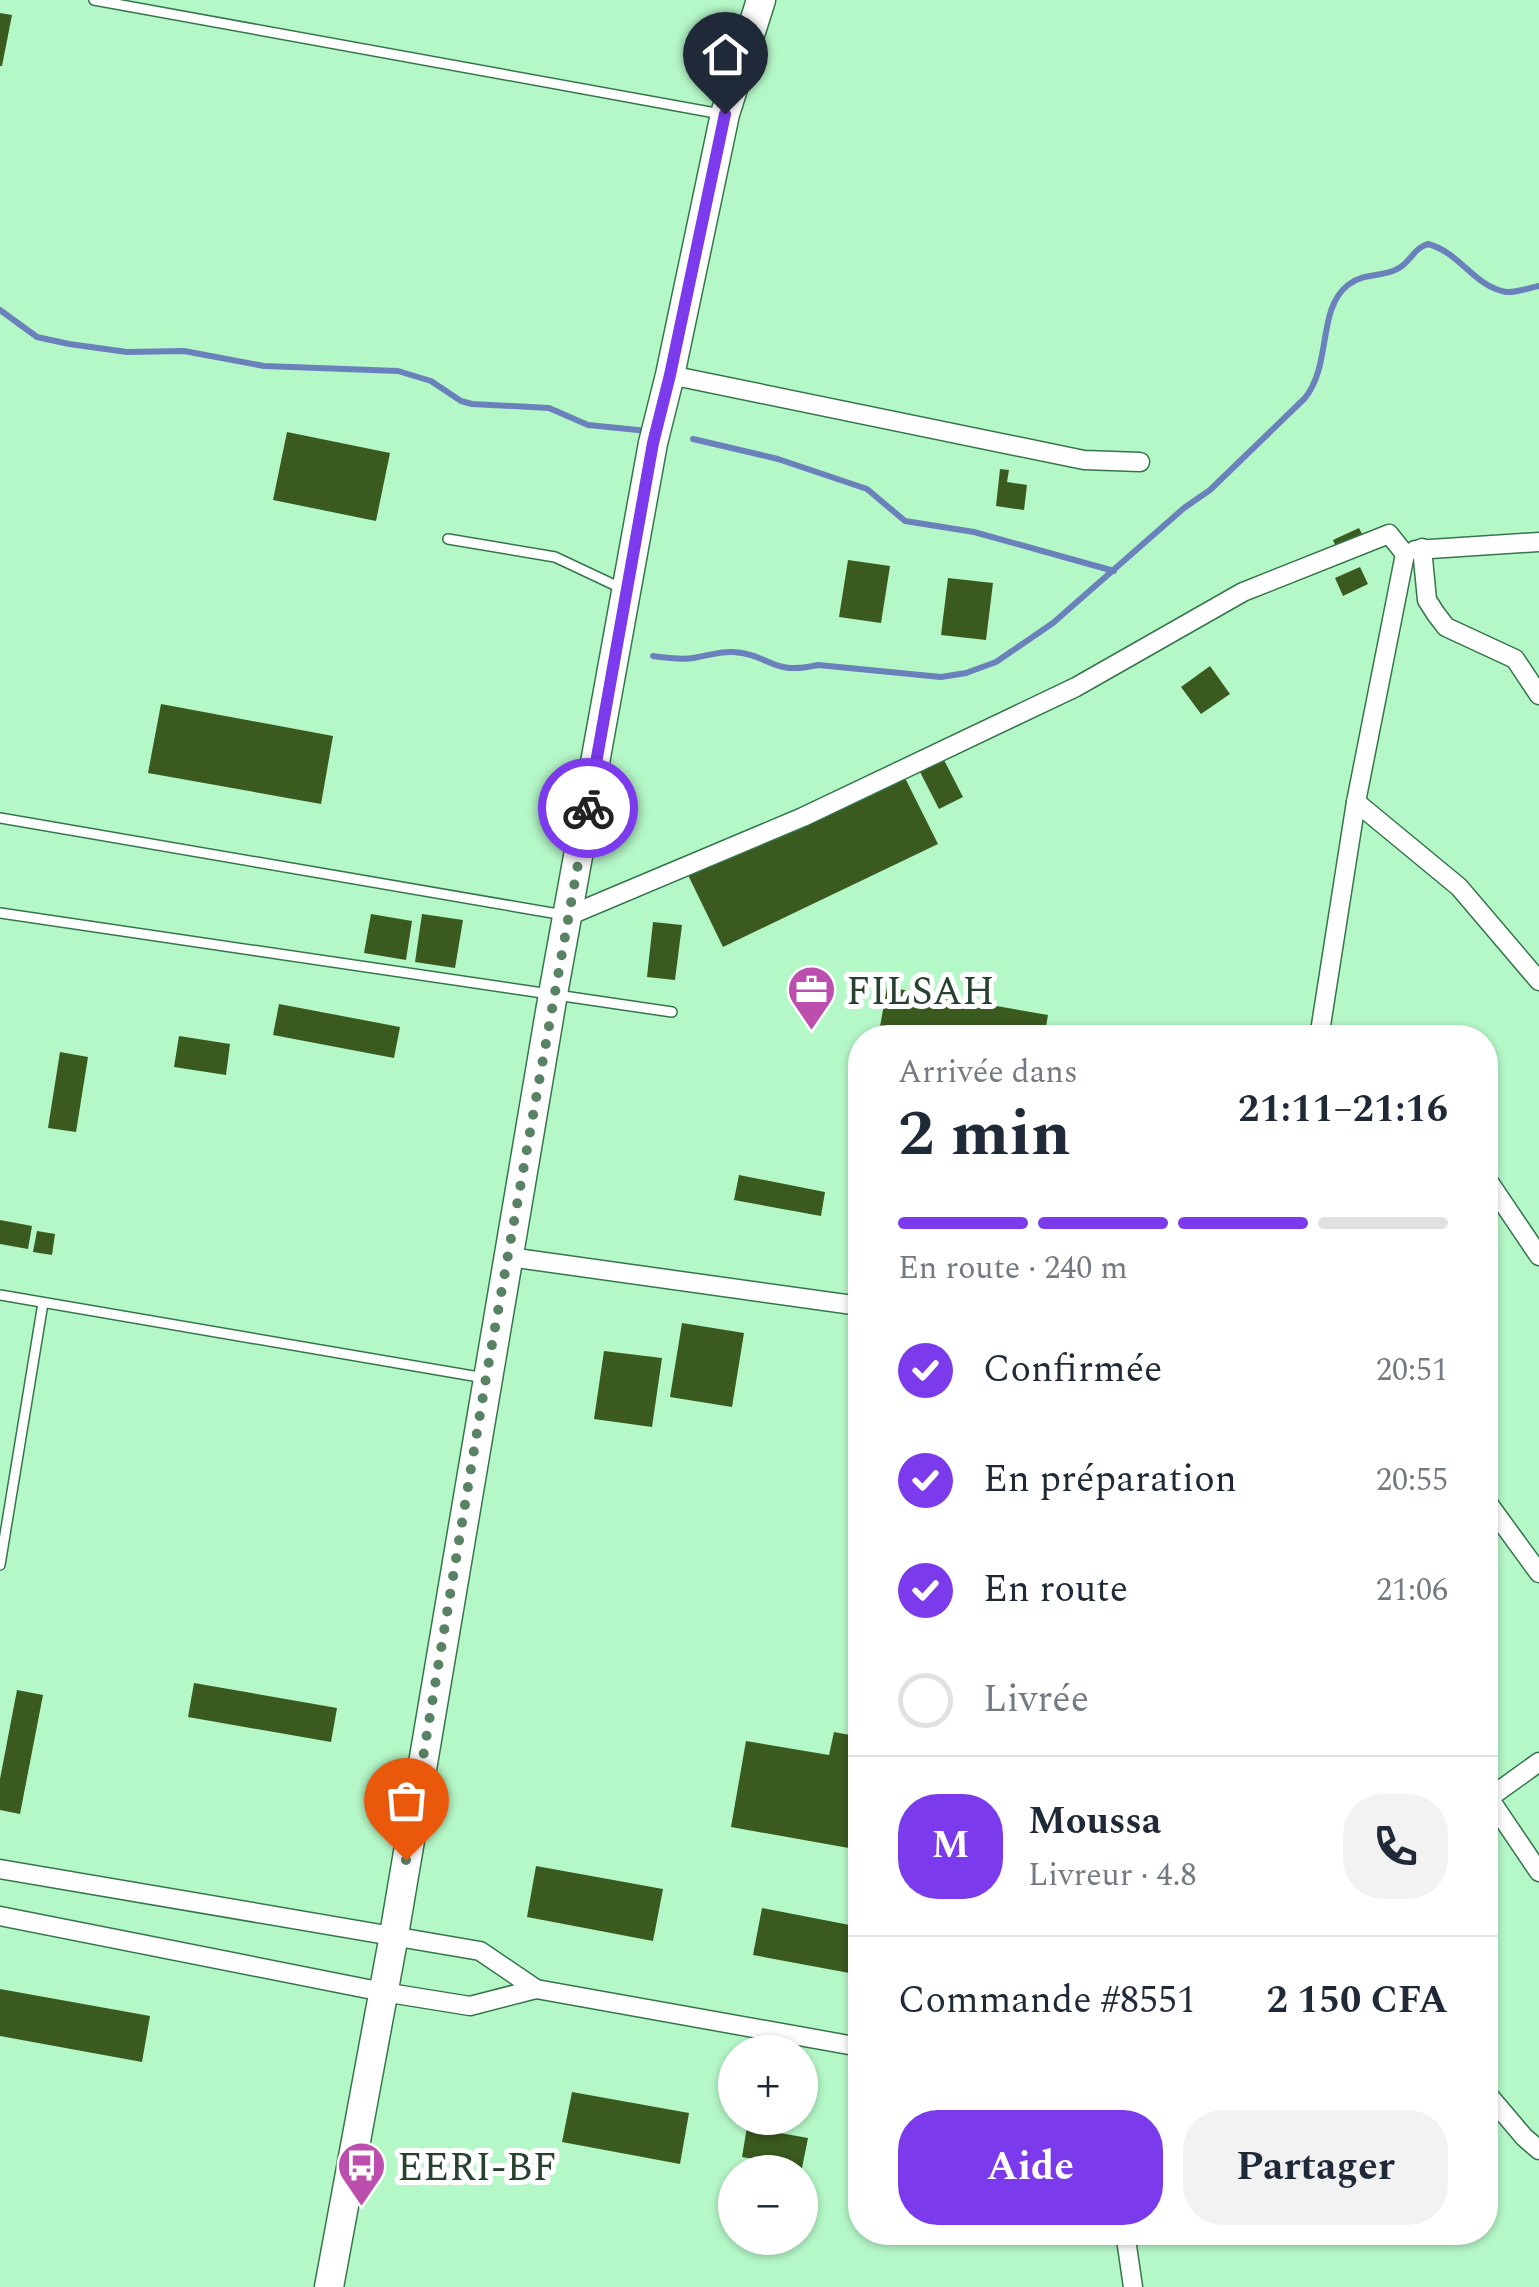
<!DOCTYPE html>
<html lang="fr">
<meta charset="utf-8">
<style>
:root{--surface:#fff;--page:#f2f2f3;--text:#1f2937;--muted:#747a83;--line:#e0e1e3;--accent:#7c3aed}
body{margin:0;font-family:Spectral,serif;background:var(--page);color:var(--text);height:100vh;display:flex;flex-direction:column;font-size:38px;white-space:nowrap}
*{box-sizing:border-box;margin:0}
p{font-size:32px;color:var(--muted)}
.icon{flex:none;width:55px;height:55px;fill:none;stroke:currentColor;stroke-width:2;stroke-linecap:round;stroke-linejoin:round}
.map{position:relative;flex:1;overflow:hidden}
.side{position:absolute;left:848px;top:1025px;width:650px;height:1220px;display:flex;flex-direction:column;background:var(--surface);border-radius:40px;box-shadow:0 2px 8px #0004}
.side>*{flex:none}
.buttons{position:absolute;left:718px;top:2035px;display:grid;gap:20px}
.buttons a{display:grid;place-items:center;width:100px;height:100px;border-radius:50%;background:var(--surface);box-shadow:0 2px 8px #0004;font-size:50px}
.pin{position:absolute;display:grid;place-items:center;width:85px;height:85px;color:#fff;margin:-102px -42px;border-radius:50% 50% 50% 0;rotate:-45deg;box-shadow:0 0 10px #0007}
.pin .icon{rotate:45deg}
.courier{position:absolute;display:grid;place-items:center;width:100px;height:100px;margin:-50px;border:8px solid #7c3aed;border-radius:50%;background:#fff;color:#222;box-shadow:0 2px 12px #0007}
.summary em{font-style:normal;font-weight:700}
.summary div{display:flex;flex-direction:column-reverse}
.summary{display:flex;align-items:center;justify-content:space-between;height:170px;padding:0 50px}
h1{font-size:65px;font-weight:700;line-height:75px}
.bar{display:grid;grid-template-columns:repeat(4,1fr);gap:15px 10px;align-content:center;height:120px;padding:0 50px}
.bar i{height:12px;border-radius:8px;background:var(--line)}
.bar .active{background:var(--accent)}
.bar p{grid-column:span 4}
.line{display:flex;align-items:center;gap:25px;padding:0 50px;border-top:2px solid var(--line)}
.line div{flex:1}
.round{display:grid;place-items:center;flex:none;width:105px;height:105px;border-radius:40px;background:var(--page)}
ol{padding:0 50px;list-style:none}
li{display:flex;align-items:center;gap:30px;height:110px}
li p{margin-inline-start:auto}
li .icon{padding:10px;border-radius:50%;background:var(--accent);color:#fff;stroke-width:4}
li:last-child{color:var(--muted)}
li i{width:55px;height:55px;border:5px solid var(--line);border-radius:50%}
.action{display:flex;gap:20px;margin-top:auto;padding:20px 50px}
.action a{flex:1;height:115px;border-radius:40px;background:var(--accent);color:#fff;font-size:40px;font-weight:700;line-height:115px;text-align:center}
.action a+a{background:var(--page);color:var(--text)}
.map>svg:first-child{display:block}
</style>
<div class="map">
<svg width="1539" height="2287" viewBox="0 0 1539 2287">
<rect width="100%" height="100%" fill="#b5f8c8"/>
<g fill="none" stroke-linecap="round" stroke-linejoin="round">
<!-- stream -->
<g stroke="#6b81bb" stroke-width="6">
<path d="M 0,310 L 37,337 L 69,344 L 127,352 L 184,351 L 264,366 L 398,371 L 431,381 L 461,401 L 472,404 L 549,408 L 588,425 L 648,431"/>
<path d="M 693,439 L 778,459 L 867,489 L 905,521 L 974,532 L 1114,571"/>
<path d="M 653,656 C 667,658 680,660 693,658 C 707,656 720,651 733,652 C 769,654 771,676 818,665 L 941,677 L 966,673 L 996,662 L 1053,623 L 1184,508 L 1210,490 L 1305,398 C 1332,364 1317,309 1348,285 C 1364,272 1383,278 1399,268 C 1411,261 1414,248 1428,244 C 1461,253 1473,286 1506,292 C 1515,293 1529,288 1539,286"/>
</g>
</g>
<!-- building -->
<g fill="#3a5a1f">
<path d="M 0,13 L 12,15 L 2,66 L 0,66 Z"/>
<path d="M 287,432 L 390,453 L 376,521 L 273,500 Z"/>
<path d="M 1000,469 L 1009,470 L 1007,482 L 1027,485 L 1024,510 L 996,506 Z"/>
<path d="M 1359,528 L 1365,540 L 1338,552 L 1333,540 Z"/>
<path d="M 848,560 L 890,566 L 881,623 L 839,617 Z"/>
<path d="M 1360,567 L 1368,584 L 1343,596 L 1335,578 Z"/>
<path d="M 948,578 L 993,583 L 986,640 L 941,635 Z"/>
<path d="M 1210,666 L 1230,694 L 1201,714 L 1181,687 Z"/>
<path d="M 161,704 L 333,736 L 321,804 L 148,773 Z"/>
<path d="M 943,758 L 963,797 L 939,809 L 919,770 Z"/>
<path d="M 902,772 L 938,844 L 723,947 L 688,875 Z"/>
<path d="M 371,914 L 412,921 L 406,960 L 364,953 Z"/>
<path d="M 422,914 L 463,920 L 455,968 L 415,962 Z"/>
<path d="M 653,922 L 682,925 L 675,980 L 647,977 Z"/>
<path d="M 887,987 L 1048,1015 L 1044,1038 L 878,1038 Z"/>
<path d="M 279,1004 L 400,1027 L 394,1058 L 273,1035 Z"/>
<path d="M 179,1036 L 230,1044 L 226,1075 L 174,1067 Z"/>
<path d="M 60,1052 L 88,1057 L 76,1132 L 48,1128 Z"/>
<path d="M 739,1175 L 825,1192 L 821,1216 L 734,1200 Z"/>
<path d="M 0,1220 L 32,1226 L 28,1249 L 0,1244 Z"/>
<path d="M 37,1231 L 55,1234 L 52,1255 L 33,1252 Z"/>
<path d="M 682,1323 L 744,1333 L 732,1407 L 670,1397 Z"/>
<path d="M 604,1351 L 662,1358 L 652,1427 L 594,1419 Z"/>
<path d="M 194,1683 L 337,1708 L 331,1742 L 188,1717 Z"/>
<path d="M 17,1690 L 43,1695 L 20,1814 L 0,1810 L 0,1779 Z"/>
<path d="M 834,1732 L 860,1737 L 860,1850 L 731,1827 L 746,1741 L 829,1755 Z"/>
<path d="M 536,1866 L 663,1889 L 653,1941 L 527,1917 Z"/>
<path d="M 762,1908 L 860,1927 L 860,1975 L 753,1955 Z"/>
<path d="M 0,1989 L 150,2016 L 142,2062 L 0,2036 Z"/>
<path d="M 572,2092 L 689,2113 L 680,2164 L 562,2142 Z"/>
<path d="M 747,2127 L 808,2138 L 802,2168 L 742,2157 Z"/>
</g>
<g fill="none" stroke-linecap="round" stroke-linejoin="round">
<defs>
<g id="service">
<path d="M 94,0 L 721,114"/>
<path d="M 448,539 L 555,557 L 623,589"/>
<path d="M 0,818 L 564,915"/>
<path d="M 0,913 L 672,1012"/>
<path d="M 0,1295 L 485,1378"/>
<path d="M 0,1565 L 43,1303"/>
</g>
<g id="minor">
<path d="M 670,375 L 1084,460 L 1140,462"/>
<path d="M 1422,548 L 1427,600 L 1436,614 L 1446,627 L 1515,659 L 1539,695"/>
<path d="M 1415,550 L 1539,542"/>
<path d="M 1356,802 L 1459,887 L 1539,981"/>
<path d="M 568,916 L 803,817 L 1076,687 L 1243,592 L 1389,534 L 1405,554"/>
<path d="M 1319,1038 L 1356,802 L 1405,554"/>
<path d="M 1485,1176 L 1539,1256"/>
<path d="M 509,1257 L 860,1306"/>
<path d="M 1485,1499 L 1539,1573"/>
<path d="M 1485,1792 L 1539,1872"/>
<path d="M 1489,1798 L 1539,1762"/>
<path d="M 0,1869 L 480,1951 L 536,1989 L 860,2047"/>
<path d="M 0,1916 L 383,1992 L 470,2006 L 536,1989"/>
<path d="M 1485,2091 L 1524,2137 L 1539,2150"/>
<path d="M 1125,2232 L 1133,2287"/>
</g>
<path id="trunk" d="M 329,2287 L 394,1935 L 553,994 L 653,443 L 670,375 L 725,114 L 761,0"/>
</defs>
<!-- service casing -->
<use href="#service" stroke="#35754b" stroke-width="12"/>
<!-- minor casing -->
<use href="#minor" stroke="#35754b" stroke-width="21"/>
<!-- trunk casing -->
<use href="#trunk" stroke="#35754b" stroke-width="31"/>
<!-- service -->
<use href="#service" stroke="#fff" stroke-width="9"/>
<!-- minor -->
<use href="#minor" stroke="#fff" stroke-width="18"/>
<!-- trunk -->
<use href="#trunk" stroke="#fff" stroke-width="28"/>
</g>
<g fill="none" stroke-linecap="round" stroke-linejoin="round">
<!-- done -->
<path stroke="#598265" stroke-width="10" stroke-dasharray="0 18" d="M 406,1860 L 486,1378 L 588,808"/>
<!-- route -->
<path stroke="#7c3aed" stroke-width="12" d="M 588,808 L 653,443 L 670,375 L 725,114"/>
</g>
<!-- icons -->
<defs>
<symbol id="office-pin" viewBox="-11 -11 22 30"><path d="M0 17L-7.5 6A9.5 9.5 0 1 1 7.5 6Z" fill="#bc4ead" stroke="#fff"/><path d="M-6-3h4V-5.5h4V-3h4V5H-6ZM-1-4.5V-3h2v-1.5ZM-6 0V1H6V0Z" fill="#fff"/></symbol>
<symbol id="bus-pin" viewBox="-11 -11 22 30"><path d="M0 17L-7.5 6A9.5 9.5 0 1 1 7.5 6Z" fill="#bc4ead" stroke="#fff"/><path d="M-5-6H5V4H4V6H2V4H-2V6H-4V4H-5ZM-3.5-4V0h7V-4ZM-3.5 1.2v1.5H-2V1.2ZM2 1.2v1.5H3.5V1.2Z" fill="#fff"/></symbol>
</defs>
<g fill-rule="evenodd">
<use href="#office-pin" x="784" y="962" width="55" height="75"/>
<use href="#bus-pin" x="334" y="2138" width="55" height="75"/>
</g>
<g text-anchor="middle" stroke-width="10" stroke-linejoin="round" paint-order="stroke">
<!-- poi labels -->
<g font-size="40" fill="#27422f" stroke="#fff" text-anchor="start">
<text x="846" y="1004">FILSAH</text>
<text x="397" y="2180">EERI-BF</text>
</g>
</g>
</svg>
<div class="buttons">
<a>+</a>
<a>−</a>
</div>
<div class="pin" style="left:406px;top:1860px;background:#ea580c"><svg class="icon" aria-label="bag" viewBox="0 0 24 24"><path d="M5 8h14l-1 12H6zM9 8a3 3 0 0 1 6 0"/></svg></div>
<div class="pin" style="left:725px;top:114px;background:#1f2937"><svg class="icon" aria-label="home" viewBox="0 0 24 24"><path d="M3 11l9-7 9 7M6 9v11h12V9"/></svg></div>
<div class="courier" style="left:588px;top:808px"><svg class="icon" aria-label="bike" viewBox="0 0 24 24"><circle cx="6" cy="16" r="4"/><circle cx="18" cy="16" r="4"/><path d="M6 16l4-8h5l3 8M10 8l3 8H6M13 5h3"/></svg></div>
<section class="side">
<div class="summary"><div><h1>2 min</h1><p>Arrivée dans</p></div><em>21:11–21:16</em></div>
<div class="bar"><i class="active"></i><i class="active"></i><i class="active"></i><i></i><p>En route · 240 m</p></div>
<ol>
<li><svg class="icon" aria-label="check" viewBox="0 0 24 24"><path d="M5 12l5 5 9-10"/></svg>Confirmée<p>20:51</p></li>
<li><svg class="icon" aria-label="check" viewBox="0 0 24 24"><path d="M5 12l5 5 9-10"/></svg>En préparation<p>20:55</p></li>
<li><svg class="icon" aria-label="check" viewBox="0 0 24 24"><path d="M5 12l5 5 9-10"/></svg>En route<p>21:06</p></li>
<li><i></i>Livrée</li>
</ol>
<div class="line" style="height:180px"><b class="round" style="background:var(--accent);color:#fff">M</b><div><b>Moussa</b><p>Livreur · 4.8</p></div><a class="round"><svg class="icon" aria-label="phone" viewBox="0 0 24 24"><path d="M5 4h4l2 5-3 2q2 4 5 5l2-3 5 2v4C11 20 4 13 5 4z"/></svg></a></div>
<div class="line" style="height:130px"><div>Commande #8551</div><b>2 150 CFA</b></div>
<div class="action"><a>Aide</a><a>Partager</a></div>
</section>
</div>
